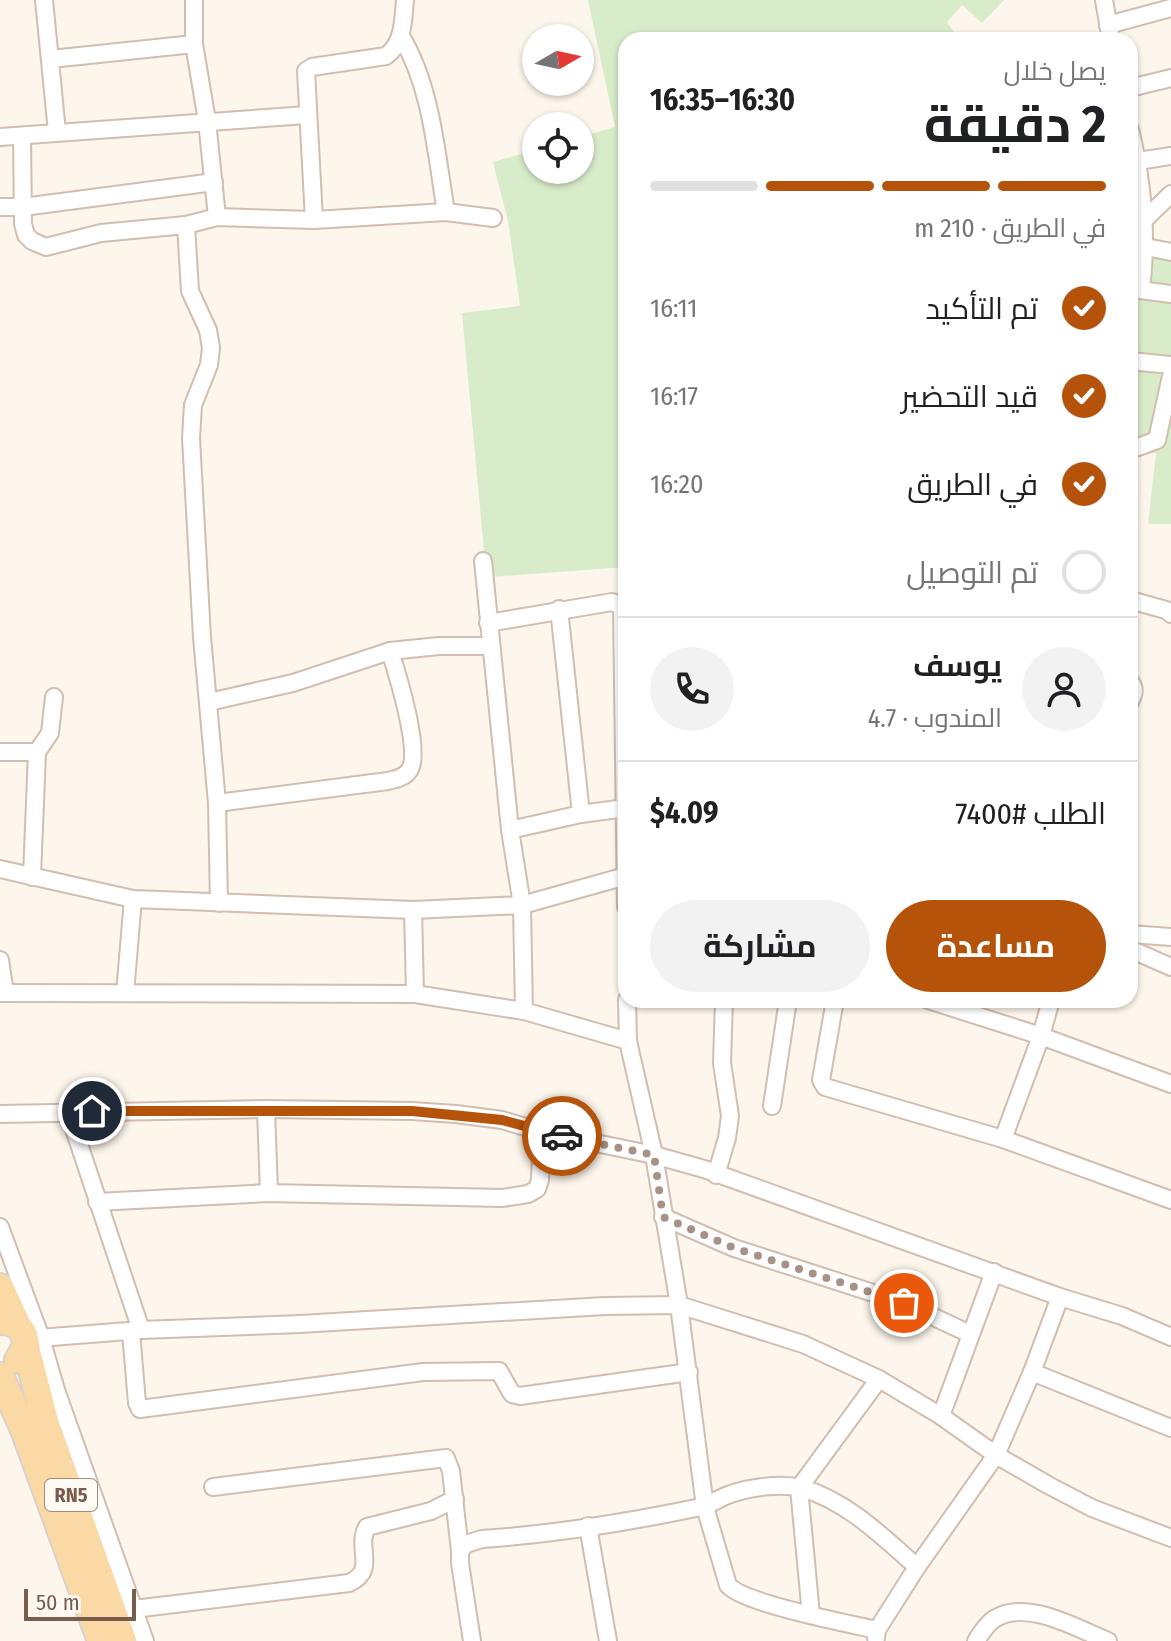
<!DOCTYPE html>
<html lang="ar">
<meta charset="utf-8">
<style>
:root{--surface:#fff;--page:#f2f2f2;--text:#202124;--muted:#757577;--line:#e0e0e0;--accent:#b45309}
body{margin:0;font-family:"Fira Sans Condensed",Cairo,sans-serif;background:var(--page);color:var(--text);direction:rtl;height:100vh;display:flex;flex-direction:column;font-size:30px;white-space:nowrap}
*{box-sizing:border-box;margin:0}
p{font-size:26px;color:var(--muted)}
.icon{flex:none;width:44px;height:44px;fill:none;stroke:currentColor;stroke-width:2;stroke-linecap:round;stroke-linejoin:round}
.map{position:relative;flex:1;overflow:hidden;direction:ltr}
.drawer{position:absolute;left:618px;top:32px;width:520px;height:976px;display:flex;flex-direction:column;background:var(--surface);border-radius:24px;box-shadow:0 2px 6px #0004;direction:rtl}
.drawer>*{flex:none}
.needle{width:52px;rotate:81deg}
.tools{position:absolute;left:522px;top:24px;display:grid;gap:16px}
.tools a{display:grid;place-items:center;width:72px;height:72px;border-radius:50%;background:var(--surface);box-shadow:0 2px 6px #0004;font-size:40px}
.scale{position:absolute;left:24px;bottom:20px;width:112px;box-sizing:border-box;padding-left:8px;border:4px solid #7a5c4d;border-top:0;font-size:22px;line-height:28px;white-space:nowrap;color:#7a5c4d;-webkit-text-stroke:6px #fffaf3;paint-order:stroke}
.pin{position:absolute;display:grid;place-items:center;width:68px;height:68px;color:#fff;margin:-34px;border:4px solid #fff;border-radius:50%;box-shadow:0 2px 8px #0007}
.courier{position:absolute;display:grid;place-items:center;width:80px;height:80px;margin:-40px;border:6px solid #b45309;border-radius:50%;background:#fff;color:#222;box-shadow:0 2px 10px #0007}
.headline em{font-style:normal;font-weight:700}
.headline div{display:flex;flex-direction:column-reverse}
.headline{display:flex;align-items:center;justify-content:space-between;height:136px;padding:0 32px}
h1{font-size:52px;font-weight:700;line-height:60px}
.bar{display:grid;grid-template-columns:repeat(4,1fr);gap:12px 8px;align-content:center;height:96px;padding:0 32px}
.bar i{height:10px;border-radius:6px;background:var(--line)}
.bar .selected{background:var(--accent)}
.bar p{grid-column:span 4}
.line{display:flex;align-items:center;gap:20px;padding:0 32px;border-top:2px solid var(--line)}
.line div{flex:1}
.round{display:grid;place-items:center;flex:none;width:84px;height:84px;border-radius:42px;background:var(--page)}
ol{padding:0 32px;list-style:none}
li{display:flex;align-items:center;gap:24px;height:88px}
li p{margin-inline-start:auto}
li .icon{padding:8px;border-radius:50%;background:var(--accent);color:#fff;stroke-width:4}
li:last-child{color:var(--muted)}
li i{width:44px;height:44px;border:4px solid var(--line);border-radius:50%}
.button{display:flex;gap:16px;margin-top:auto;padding:16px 32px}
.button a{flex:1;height:92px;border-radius:48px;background:var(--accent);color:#fff;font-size:32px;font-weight:700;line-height:92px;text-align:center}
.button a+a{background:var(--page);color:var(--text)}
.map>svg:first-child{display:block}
</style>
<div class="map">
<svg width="1171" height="1641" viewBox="0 0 1171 1641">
<rect width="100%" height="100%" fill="#fdf6ec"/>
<!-- green -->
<g fill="#d8ecc9">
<path d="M 588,0 L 1004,0 L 982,23 L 962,5 L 947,22 L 958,38 L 955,40 L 626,40 L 626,567 L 477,578 L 484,551 L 462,313 L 520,306 L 508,221 L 493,162 L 536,150 L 536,170 L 580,170 L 580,137 L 615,127 Z"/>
<path d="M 1130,252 L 1149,253 L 1171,261 L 1171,524 L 1148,524 L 1156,453 L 1130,452 Z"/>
</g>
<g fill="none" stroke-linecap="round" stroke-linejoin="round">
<defs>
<g id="street">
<path d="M 44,0 L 57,132"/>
<path d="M 194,0 L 194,44 L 207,121 L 217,217"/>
<path d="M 1104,0 L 1111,40"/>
<path d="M 1108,25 L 1171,8"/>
<path d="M 401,36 C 432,88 436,153 446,212"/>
<path d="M 51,59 L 194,44"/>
<path d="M 1130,88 L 1171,78"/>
<path d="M 1130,129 C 1143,183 1148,234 1141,289"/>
<path d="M 22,136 L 23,224 L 26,235 L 32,241 L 46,247 L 101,233 L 186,225 L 217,217 L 314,220 L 446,212 L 493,218"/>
<path d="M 0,137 L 307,115"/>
<path d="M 1138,161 L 1171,156"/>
<path d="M 0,207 L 23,207 L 214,182"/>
<path d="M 1145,219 L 1171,194"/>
<path d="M 314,220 L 306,71 L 312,67 L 386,56 C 404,43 403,20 405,0"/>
<path d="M 186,225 L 190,291 L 208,330 L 211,348 L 209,365 L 193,405 L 191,438 L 202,637 L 217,803 L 219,903"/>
<path d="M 1146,247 L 1171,252"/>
<path d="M 1133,289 L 1171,294"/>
<path d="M 1130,361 L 1171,365"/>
<path d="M 1130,450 L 1157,440 L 1171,376"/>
<path d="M 483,561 L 510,830 L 522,905 L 524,1011"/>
<path d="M 1130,600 L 1166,610 L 1171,614"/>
<path d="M 559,609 L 581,814"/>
<path d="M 488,623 L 612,602 L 622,606 L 626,907"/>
<path d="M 1130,681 C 1136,689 1134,694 1130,702"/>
<path d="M 209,702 L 293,683 L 390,651 L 439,646 L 490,646"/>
<path d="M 0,752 L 37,752 L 32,877"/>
<path d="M 37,752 L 50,733 L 54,697"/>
<path d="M 217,803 L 388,781 C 397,779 406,777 410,769 C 421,750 397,673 390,651"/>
<path d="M 510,830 L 581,814 L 625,808"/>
<path d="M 0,869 L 133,899 L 413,910 L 522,905 L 626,876"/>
<path d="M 413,910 L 415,994"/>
<path d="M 1130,934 L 1171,937"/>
<path d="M 1130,949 L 1171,967"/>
<path d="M 0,960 L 5,993"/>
<path d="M 0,993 L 415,994 L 524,1011 L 628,1041"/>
<path d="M 125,993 L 133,899"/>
<path d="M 627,1000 L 628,1041 L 654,1155 L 679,1305 L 705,1507 L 728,1585 C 742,1603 850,1624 877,1630"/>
<path d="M 835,1000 L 821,1080 L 825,1087 L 1003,1139 L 1171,1200"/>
<path d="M 928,1000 L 1041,1036 L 1171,1084"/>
<path d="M 772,1106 L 788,1000"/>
<path d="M 266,1109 L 269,1193"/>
<path d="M 68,1111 L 141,1330"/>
<path d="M 0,1114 L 266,1109 L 412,1111 L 456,1114 L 502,1120 L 542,1132 L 654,1155 L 704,1169 L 1060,1297 L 1122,1316 L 1171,1337"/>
<path d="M 1003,1139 L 1041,1036 L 1051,1000"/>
<path d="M 716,1175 L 727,1138 L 730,1116 L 722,1063 L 724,1000"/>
<path d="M 97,1202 L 269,1193 L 502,1198 L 528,1194 L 537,1189 L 540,1180 L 542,1132"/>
<path d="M 663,1217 L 734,1248 L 904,1303 L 970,1334"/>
<path d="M 0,1227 L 41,1338 L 56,1390 L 145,1641"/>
<path d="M 131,1332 L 137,1403 L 140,1409 L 423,1372 L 499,1371 L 512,1394 L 520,1396 L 689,1372"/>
<path d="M 26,1339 L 141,1330 L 300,1324 L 605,1306 L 679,1305 L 803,1344 L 879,1379 L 941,1416 L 996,1455 L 1048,1485 L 1092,1508 L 1171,1538"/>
<path d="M 1032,1372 L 1171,1428"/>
<path d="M 941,1416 L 994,1272"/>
<path d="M 213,1487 L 446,1458 L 451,1471 L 460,1551"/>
<path d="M 588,1526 L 608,1641"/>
<path d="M 134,1609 L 349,1583 C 378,1570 355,1548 367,1527 L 431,1511 L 455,1499"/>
<path d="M 811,1615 L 799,1488 L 879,1379"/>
<path d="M 876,1638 L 877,1630 L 917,1567 L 996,1455 L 1032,1372 L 1060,1297"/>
<path d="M 472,1641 L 460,1563 L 460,1551 L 466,1544 L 482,1539 C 555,1534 629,1522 701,1507 C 711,1505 719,1498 728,1495 C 749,1487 780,1483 801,1488 C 846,1500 883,1537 917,1567"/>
<path d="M 976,1641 C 981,1633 988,1622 996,1618 C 1027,1599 1078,1629 1108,1641"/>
</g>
<g id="primary">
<path d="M 0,1287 L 17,1324"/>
<path d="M 0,1321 C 17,1321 26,1330 26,1347 L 18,1360"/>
<path d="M 26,1347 L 45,1422 L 123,1641"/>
<path d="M 0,1376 L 25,1432 L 101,1641"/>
</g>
</defs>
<!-- street casing -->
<use href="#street" stroke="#d1beb0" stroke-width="20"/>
<!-- primary casing -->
<use href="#primary" stroke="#dad1cd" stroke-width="30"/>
<!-- street -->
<use href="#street" stroke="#fff" stroke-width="16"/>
<!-- primary -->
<use href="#primary" stroke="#fbd9a5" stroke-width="26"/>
</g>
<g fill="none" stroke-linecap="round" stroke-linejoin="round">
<!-- done -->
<path stroke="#a89285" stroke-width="8" stroke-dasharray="0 14.4" d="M 562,1136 L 654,1155 L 663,1217 L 734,1248 L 904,1303"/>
<!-- route -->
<path stroke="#b45309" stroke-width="10" d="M 92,1111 L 412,1111 L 502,1120 L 562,1136"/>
</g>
<g text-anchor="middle" stroke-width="6" stroke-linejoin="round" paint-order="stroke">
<!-- shield labels -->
<rect fill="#fffaf3" stroke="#a28b7f" stroke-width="2" x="45" y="1479" width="52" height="32" rx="6"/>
<g font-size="20" font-weight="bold" fill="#7a5c4d">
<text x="71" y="1502">RN5</text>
</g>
</g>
</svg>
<div class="tools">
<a><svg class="needle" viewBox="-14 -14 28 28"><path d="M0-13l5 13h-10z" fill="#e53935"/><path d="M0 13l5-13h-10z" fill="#757577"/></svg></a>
<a><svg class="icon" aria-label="locate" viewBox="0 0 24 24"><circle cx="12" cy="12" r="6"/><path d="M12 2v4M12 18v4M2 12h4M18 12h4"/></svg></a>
</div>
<div class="scale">50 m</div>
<div class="pin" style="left:904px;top:1303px;background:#ea580c"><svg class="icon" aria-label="bag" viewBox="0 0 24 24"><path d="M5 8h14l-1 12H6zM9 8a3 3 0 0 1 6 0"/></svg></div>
<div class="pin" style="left:92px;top:1111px;background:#1f2937"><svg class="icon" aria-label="home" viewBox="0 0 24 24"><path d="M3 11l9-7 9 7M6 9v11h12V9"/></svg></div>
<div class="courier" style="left:562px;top:1136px"><svg class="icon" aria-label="car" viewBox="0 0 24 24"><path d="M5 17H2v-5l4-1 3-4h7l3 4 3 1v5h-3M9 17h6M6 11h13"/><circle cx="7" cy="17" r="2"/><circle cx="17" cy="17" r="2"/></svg></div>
<section class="drawer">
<div class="headline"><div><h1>2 دقيقة</h1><p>يصل خلال</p></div><em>16:30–16:35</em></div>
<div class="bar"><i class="selected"></i><i class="selected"></i><i class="selected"></i><i></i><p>في الطريق · 210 m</p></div>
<ol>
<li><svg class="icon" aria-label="check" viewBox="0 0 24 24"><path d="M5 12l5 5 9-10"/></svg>تم التأكيد<p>16:11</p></li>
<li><svg class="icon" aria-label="check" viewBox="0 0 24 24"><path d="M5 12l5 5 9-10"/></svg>قيد التحضير<p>16:17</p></li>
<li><svg class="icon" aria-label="check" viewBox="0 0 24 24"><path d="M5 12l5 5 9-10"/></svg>في الطريق<p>16:20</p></li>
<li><i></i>تم التوصيل</li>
</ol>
<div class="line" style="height:144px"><a class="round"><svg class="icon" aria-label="person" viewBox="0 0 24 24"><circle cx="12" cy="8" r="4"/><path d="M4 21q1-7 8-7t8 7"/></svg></a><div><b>يوسف</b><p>المندوب · 4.7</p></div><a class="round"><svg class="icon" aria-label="phone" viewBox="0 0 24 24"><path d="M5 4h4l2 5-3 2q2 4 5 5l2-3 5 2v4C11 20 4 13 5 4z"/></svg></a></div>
<div class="line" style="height:104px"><div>الطلب #7400</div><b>$4.09</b></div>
<div class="button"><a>مساعدة</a><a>مشاركة</a></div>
</section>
</div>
